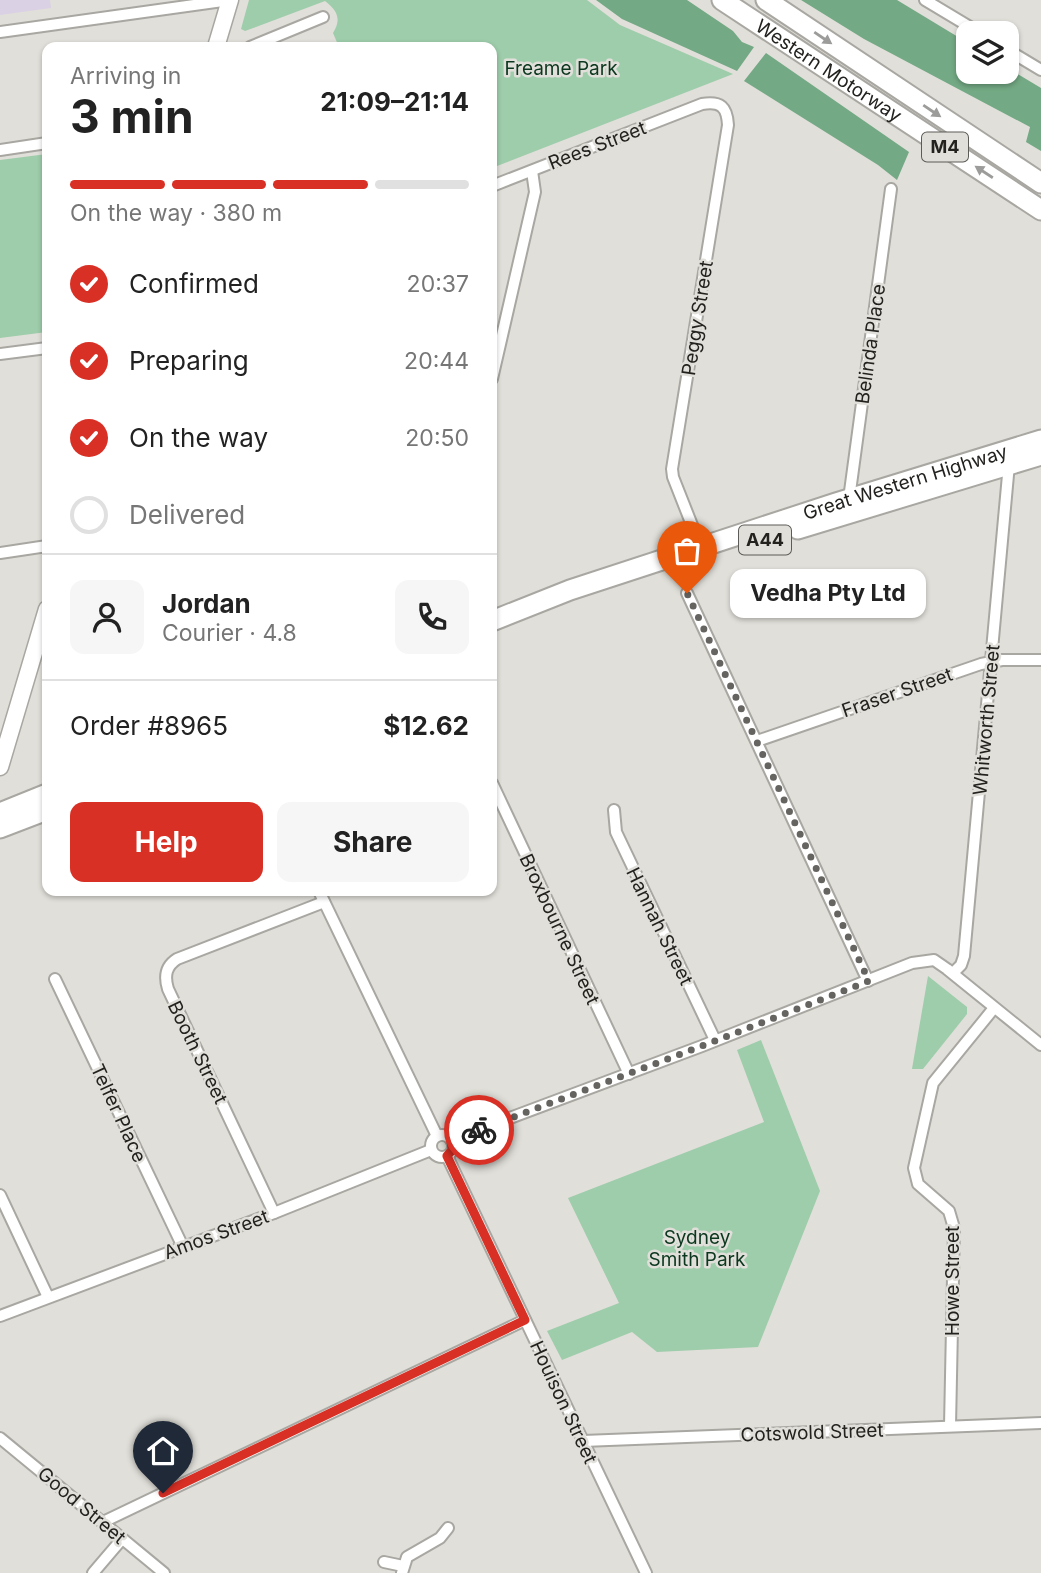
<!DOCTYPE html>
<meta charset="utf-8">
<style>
:root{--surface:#fff;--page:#f6f6f6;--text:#222;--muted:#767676;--line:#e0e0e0;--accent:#d93025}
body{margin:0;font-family:Inter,sans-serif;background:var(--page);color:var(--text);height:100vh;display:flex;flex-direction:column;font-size:26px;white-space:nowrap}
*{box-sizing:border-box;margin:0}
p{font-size:23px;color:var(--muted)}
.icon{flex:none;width:38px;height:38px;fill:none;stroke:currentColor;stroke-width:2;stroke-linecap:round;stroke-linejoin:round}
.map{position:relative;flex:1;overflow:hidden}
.panel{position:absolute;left:42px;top:42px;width:455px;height:854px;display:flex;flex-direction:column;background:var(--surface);border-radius:14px;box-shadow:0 2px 5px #0004}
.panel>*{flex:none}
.buttons{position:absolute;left:956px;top:21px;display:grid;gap:14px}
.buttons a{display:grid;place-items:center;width:63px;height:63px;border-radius:14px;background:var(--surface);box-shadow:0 2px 5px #0004;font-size:35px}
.pin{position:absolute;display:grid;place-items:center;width:60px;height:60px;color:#fff;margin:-72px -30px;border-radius:50% 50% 50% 0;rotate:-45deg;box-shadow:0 0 7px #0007}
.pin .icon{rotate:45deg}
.courier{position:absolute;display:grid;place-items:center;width:70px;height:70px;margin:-35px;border:5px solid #d93025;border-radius:50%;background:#fff;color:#222;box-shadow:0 2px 9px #0007}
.bubble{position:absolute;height:49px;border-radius:14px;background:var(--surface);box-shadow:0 2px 5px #0004;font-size:23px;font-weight:700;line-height:49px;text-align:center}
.headline em{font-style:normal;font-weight:700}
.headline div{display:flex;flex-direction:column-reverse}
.headline{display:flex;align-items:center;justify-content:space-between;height:119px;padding:0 28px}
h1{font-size:46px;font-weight:700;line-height:52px}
.bar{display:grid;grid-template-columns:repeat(4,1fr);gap:10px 7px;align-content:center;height:84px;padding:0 28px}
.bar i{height:9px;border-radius:5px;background:var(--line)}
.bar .selected{background:var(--accent)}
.bar p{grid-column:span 4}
.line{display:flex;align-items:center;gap:18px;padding:0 28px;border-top:2px solid var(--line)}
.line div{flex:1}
.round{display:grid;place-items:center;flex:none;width:74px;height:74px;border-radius:14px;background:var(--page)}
ol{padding:0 28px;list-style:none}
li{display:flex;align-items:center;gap:21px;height:77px}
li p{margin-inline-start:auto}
li .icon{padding:7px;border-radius:50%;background:var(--accent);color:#fff;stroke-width:4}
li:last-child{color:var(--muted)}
li i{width:38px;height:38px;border:4px solid var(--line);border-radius:50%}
.cta{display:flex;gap:14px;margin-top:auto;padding:14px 28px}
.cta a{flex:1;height:80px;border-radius:14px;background:var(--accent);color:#fff;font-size:28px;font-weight:700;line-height:80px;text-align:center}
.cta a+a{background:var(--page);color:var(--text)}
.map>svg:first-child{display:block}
</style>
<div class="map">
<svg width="1041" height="1573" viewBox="0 0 1041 1573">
<rect width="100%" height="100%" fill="#e1dfd9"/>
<!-- education -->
<path fill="#dad1e5" d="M 0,0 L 50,0 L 51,8 L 0,15 Z"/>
<!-- green -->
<g fill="#9ecdab">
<path d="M 249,0 L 587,0 L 620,25 L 733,74 L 492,168 L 492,47 L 339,47 L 333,33 C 342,19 337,10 325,1 L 245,31 L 241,29 Z"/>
<path d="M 47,154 L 47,332 L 0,338 L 0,160 Z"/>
<path d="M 928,976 L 967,1007 L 967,1014 L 923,1069 L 912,1069 Z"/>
<path d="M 761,1040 L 820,1191 L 758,1347 L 657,1352 L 632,1332 L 562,1360 L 547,1331 L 619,1303 L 568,1198 L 764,1122 L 737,1050 Z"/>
</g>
<!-- forest -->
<g fill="#73a984">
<path d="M 596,0 L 687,0 L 733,31 L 742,42 L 754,47 L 737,71 L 622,19 Z"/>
<path d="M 801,0 L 897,0 L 968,43 L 968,72 L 1006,72 L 1006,67 L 1041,88 L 1041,151 L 1026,142 L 1030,127 L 864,39 Z"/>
<path d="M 766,53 L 909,152 L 897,180 L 878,165 L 744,81 Z"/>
</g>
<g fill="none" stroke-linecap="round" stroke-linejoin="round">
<defs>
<g id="street">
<path d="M 925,0 L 980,33"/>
<path d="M 0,32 L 230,0"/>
<path d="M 250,47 L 323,17"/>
<path d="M 1006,49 L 1041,70"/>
<path d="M 0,150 L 47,143"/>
<path d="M 492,186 L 702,104 C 721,101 727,107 728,125 L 672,469 L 673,477 L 701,548"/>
<path d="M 0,354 L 47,348"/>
<path d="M 492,379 L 535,192 L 532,171"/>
<path d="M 849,499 L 891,189"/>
<path d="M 0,553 L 47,546"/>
<path d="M 687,593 L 868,981"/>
<path d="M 757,741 L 981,664 L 1002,660 L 1041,660"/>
<path d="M 492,783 L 629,1074"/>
<path d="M 614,810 L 616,832 L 715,1040"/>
<path d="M 319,891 L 437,1136"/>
<path d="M 953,973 L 961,965 L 964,956 L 1009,464"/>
<path d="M 55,979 L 183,1247"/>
<circle cx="442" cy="1146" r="11"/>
<path d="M 451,1140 L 702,1046 L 912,963 L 934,960 L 947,969 L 1041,1045"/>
<path d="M 447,1156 L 646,1573"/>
<path d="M 0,1195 L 48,1297"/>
<path d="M 274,1213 L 168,989 C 164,976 166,966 177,959 L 324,902"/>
<path d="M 0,1316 L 274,1213 L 431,1150"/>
<path d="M 950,1426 L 954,1228 L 949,1211 L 918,1184 L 914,1168 L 933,1083 L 994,1008"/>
<path d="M 0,1438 L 164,1573"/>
<path d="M 583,1441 L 1041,1423"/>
<path d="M 103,1522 L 525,1320"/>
<path d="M 384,1562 L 403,1566"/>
<path d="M 93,1573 L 122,1539"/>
<path d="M 402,1573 L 407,1557 L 440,1538 L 448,1528"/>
</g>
<g id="secondary">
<path d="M 216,47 L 230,0"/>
<path d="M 0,767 L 47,609"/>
</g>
<g id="highway">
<path id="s1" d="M 722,0 L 1041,210"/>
<path d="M 766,0 L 1041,183"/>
<path d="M 798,529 L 1041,455"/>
<path id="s2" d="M 492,621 L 570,590 L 836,503 L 1041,440"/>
<path d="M 0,813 L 47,794"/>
<path d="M 0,828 L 47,810"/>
</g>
</defs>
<!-- street casing -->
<use href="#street" stroke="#a9a7a1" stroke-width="14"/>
<!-- secondary casing -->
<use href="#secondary" stroke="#a9a7a1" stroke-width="19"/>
<!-- highway casing -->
<use href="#highway" stroke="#a9a7a1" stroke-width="23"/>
<!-- street -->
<use href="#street" stroke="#fff" stroke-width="10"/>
<!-- secondary -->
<use href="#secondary" stroke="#fff" stroke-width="16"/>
<!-- highway -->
<use href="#highway" stroke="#fff" stroke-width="19"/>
</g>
<!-- one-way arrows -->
<defs><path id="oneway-solid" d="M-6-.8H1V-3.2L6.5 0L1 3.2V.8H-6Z" transform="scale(1.75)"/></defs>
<g fill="#9c9c9a">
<use href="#oneway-solid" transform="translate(823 38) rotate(34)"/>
<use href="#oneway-solid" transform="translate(932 111) rotate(34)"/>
<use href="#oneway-solid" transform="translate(984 172) rotate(-147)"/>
</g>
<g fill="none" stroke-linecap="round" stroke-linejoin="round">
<!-- done -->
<path stroke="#666460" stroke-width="7" stroke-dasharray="0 12.6" d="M 479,1130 L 702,1046 L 869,981 L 687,593"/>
<!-- route -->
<path stroke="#d93025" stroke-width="9" d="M 163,1493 L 525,1320 L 447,1156 L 452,1150 L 451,1140 L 479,1130"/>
</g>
<g text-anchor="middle" stroke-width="5" stroke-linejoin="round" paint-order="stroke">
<!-- shield labels -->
<g fill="#e1dfd9" stroke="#5c5b57" stroke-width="2">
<rect x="922" y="132.5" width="46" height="29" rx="5"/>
<rect x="739" y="525.5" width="52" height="29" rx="5"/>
</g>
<g font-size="18" font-weight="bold" fill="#23221f">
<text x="945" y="153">M4</text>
<text x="765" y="546">A44</text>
</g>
<!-- park labels -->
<g font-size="19" fill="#0b371e" stroke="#e1dfd9">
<text x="561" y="75">Freame Park</text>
<text x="697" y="1244">Sydney<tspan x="697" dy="22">Smith Park</tspan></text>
</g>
<!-- street labels -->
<g font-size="19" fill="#23221f" stroke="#e1dfd9">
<text dy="7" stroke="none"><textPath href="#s1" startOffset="128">Western Motorway</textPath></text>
<text transform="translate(597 145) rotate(-21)" y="7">Rees Street</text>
<text transform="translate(697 318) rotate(-81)" y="7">Peggy Street</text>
<text transform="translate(870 344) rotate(-82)" y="7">Belinda Place</text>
<text dy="7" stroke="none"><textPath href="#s2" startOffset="436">Great Western Highway</textPath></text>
<text transform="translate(897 692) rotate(-19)" y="7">Fraser Street</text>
<text transform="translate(986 720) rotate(-85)" y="7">Whitworth Street</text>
<text transform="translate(660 926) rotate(64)" y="7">Hannah Street</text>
<text transform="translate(560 929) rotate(65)" y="7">Broxbourne Street</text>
<text transform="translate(198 1052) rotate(64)" y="7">Booth Street</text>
<text transform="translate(119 1113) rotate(65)" y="7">Telfer Place</text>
<text transform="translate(216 1234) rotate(-20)" y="7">Amos Street</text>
<text transform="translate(952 1281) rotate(-90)" y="7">Howe Street</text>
<text transform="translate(564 1402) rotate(65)" y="7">Houison Street</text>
<text transform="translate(812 1432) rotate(-2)" y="7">Cotswold Street</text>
<text transform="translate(82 1505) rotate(40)" y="7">Good Street</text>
</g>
</g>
</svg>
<div class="buttons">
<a><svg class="icon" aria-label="layers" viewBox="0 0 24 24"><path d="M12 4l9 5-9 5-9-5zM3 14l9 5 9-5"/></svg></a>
</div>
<div class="pin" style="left:687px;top:593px;background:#ea580c"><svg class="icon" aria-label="bag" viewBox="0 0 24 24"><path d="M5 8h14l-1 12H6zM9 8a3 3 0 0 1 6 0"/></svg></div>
<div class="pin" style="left:163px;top:1493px;background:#1f2937"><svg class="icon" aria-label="home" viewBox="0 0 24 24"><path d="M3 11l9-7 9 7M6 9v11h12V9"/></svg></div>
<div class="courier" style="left:479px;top:1130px"><svg class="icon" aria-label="bike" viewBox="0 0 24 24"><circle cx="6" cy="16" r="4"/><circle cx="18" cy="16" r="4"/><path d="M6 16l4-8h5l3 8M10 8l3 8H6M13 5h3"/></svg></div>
<div class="bubble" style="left:730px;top:569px;width:196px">Vedha Pty Ltd</div>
<section class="panel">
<div class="headline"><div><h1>3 min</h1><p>Arriving in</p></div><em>21:09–21:14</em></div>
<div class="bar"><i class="selected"></i><i class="selected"></i><i class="selected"></i><i></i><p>On the way · 380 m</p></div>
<ol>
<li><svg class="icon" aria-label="check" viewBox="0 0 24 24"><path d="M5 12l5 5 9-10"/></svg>Confirmed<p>20:37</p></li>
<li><svg class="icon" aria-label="check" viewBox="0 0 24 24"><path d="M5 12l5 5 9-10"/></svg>Preparing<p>20:44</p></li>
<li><svg class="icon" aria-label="check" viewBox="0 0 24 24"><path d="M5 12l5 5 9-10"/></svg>On the way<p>20:50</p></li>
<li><i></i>Delivered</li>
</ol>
<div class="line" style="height:126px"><a class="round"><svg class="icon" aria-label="person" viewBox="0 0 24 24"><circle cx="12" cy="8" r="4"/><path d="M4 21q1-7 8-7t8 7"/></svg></a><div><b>Jordan</b><p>Courier · 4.8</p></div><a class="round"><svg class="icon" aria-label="phone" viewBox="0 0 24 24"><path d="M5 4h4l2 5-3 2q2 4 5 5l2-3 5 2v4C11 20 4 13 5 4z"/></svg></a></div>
<div class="line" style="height:91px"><div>Order #8965</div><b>$12.62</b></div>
<div class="cta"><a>Help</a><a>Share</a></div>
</section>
</div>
